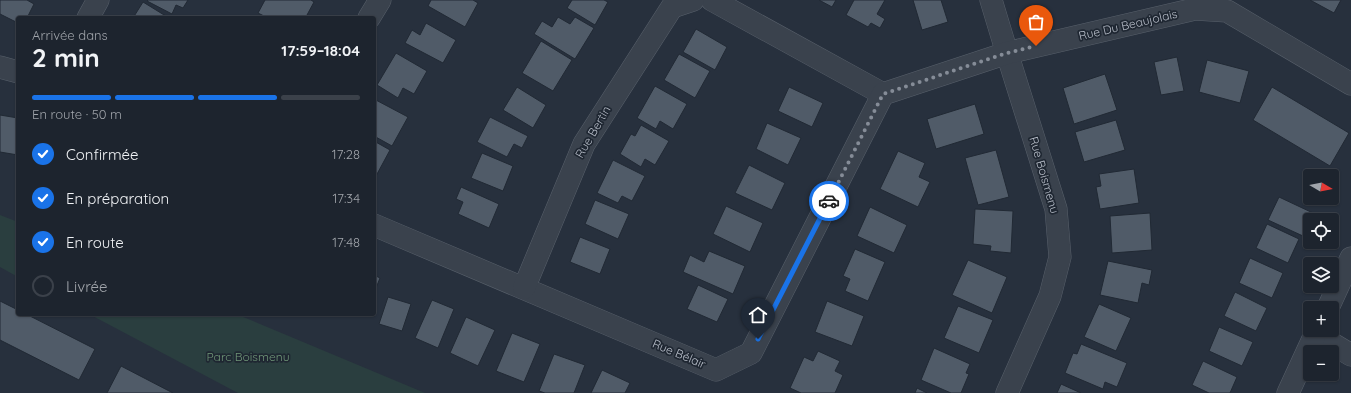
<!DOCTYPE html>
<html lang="fr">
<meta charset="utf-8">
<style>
:root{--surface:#1d242e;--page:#2a303a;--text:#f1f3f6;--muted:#a0a4aa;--line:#3b414a;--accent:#1a73e8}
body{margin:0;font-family:Quicksand,sans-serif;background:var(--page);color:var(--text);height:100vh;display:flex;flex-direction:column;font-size:15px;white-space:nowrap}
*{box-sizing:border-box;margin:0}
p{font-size:13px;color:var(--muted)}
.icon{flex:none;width:22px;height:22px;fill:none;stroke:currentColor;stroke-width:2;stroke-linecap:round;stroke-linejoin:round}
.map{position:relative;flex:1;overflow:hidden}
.details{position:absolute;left:16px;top:16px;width:360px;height:300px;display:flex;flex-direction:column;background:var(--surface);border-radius:4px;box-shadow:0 1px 3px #0004,0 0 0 1px var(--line)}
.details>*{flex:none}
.needle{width:26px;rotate:100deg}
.fabs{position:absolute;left:1303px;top:169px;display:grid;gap:8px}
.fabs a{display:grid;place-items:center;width:36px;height:36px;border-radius:4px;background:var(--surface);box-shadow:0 1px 3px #0004,0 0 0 1px var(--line);font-size:20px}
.pin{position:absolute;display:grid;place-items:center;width:34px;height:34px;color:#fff;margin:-41px -17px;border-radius:50% 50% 50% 0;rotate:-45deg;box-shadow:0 0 4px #0007}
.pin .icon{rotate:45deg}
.courier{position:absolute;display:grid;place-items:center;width:40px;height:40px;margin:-20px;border:3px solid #1a73e8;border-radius:50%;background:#fff;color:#222;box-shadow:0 1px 5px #0007}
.headline em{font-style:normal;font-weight:700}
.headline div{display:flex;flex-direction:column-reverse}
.headline{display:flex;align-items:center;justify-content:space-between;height:68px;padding:0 16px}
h1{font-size:26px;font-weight:700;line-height:30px}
.bar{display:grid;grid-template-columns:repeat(4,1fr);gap:6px 4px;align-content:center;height:48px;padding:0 16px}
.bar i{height:5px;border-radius:3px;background:var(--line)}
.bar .selected{background:var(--accent)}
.bar p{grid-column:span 4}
ol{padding:0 16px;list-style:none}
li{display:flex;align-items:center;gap:12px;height:44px}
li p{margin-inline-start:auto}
li .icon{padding:4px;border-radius:50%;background:var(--accent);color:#fff;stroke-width:4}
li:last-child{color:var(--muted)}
li i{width:22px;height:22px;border:2px solid var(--line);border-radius:50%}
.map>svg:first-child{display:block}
</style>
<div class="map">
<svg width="1351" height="393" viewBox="0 0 1351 393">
<rect width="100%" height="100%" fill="#27303d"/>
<!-- green -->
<g fill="#2a3e3f">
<path d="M 0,215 L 18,222 L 18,277 L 0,267 Z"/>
<path d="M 89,314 L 236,314 L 425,393 L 238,393 Z"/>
</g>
<!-- building -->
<g fill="#505b68" stroke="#212934">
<path d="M 0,0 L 27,0 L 34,4 L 27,18 L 18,18 L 18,23 L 0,14 Z"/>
<path d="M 148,0 L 188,0 L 183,8 L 176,5 L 172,14 L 147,1 Z"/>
<path d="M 265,0 L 311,0 L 314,2 L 307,15 L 314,18 L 268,18 L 258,13 Z"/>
<path d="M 431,0 L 473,0 L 478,3 L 465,27 L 428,6 Z"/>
<path d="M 572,0 L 604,0 L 608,2 L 595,25 L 567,8 Z"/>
<path d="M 819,0 L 836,0 L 832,7 Z"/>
<path d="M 854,0 L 885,0 L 877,14 L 885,19 L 880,28 L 871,23 L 868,27 L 846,15 Z"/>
<path d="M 913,0 L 941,0 L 948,22 L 922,30 Z"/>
<path d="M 1310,0 L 1341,0 L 1334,13 Z"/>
<path d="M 143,2 L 169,18 L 133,18 Z"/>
<path d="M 558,17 L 570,24 L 575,17 L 594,28 L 575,59 L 534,34 L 542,21 L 552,27 Z"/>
<path d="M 426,23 L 456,40 L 443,63 L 405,43 L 412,30 L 420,35 Z"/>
<path d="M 696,29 L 727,47 L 715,70 L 683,52 Z"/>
<path d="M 541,41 L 572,60 L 553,91 L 522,73 Z"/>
<path d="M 396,53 L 427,71 L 414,94 L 403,88 L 398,98 L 377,85 Z"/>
<path d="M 679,54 L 710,71 L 695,98 L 664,80 Z"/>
<path d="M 1177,57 L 1184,91 L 1161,95 L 1154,62 Z"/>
<path d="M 1207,60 L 1249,71 L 1240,103 L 1199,92 Z"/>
<path d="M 1105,74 L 1117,110 L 1074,124 L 1063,88 Z"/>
<path d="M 655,86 L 687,104 L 673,129 L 660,121 L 656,129 L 637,118 Z"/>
<path d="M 517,87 L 546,105 L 533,128 L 503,110 Z"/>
<path d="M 789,87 L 823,103 L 812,127 L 778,111 Z"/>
<path d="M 1272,87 L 1349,133 L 1330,166 L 1253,120 Z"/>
<path d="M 374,99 L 408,117 L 392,146 L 374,136 Z"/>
<path d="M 975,104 L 984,134 L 936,149 L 927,119 Z"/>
<path d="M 0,115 L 18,118 L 18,155 L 0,152 Z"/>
<path d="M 490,117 L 528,136 L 522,148 L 514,144 L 507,157 L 477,142 Z"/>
<path d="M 1116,120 L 1125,150 L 1084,162 L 1075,132 Z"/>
<path d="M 767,123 L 801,138 L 788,165 L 756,149 Z"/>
<path d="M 641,125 L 669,141 L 655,165 L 645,159 L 641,167 L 620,154 L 631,134 L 635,136 Z"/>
<path d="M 374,141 L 390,150 L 376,176 L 374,175 Z"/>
<path d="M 996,150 L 1009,197 L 978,205 L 965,158 Z"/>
<path d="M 898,151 L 925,163 L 919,177 L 930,182 L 918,207 L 880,189 Z"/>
<path d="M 482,153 L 513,166 L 503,191 L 471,178 Z"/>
<path d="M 613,160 L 645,176 L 632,201 L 622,196 L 618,203 L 597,193 Z"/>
<path d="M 749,165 L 785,183 L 772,210 L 735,193 Z"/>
<path d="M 1134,169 L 1139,203 L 1100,209 L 1096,187 L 1101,186 L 1099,174 Z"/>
<path d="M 461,187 L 499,204 L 489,228 L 458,214 L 463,202 L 456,199 Z"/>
<path d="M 1279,197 L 1313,213 L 1303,236 L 1268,220 Z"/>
<path d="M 595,200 L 629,214 L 618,239 L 585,224 Z"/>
<path d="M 726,206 L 763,223 L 750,252 L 713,234 Z"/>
<path d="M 870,207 L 907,225 L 894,253 L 857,236 Z"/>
<path d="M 975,209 L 1013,211 L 1011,253 L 990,251 L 991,246 L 973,244 Z"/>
<path d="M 1150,213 L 1152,250 L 1112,253 L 1110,216 Z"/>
<path d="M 1267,224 L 1299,239 L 1288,263 L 1256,248 Z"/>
<path d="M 580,237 L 610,249 L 600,274 L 570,262 Z"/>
<path d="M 855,249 L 885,262 L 868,301 L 845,291 L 850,279 L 843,276 Z"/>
<path d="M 709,251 L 745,266 L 733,294 L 683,272 L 690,255 L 704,262 Z"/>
<path d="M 1250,258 L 1283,273 L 1272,298 L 1239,283 Z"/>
<path d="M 968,260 L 1007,277 L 992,313 L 952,295 Z"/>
<path d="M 1108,261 L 1152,270 L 1149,285 L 1142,283 L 1138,303 L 1100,295 Z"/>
<path d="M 374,275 L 380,278 L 374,293 Z"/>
<path d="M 698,285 L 728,299 L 717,322 L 687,309 Z"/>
<path d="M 1235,292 L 1267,308 L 1256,331 L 1224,316 Z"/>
<path d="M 388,297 L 411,304 L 402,331 L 379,324 Z"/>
<path d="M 432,300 L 454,309 L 438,348 L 415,338 Z"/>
<path d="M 0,301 L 18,310 L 18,314 L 26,314 L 95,349 L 79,380 L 0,340 Z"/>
<path d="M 827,301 L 864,316 L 852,346 L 815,332 Z"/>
<path d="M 1099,304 L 1131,318 L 1116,351 L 1084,337 Z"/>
<path d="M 958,306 L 993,320 L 979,353 L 944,338 Z"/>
<path d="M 466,317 L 495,330 L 478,366 L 450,353 Z"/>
<path d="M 1219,327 L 1253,342 L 1242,366 L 1209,351 Z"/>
<path d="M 512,333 L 540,344 L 524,382 L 496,371 Z"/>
<path d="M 1081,344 L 1127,363 L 1117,387 L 1105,382 L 1103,389 L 1065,373 L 1073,353 L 1077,354 Z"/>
<path d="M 934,348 L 970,364 L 966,373 L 969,374 L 961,393 L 951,393 L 921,380 Z"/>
<path d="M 818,351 L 840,361 L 835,371 L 843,375 L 835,393 L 801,393 L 790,388 L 804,357 L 813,361 Z"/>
<path d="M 554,354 L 585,365 L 574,393 L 545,393 L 539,391 Z"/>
<path d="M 1203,361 L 1237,377 L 1230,393 L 1209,393 L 1192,385 Z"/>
<path d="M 121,366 L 173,393 L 107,393 Z"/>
<path d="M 602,370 L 630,383 L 625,393 L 591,393 Z"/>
<path d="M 1061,384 L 1081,393 L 1057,393 Z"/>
<path d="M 917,388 L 927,393 L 915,393 Z"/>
</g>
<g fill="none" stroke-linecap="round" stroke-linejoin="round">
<defs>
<g id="street">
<path d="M 712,0 L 883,94"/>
<path d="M 991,0 L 1007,53 L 1056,209 L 1060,257 L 1050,296 L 1007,393"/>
<path d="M 88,18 L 98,0"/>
<path d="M 369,18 L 380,0"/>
<path d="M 0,67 L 18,72"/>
<path d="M 374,225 L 716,370 L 751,353 L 883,94 L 1007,53 L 1195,9 L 1227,11 L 1351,84"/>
<path d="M 524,288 L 584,144 L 672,7 L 693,0"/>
<path d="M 1328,308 L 1351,258"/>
<path d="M 1316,334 L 1351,355"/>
<path d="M 1288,393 L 1317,330"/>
</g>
</defs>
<!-- street casing -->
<use href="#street" stroke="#58606b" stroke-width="23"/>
<!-- street -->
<use href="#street" stroke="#3a424d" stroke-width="22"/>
</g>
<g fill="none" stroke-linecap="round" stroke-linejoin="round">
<!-- done -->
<path stroke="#858c97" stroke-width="4" stroke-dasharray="0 7.2" d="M 829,201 L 883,94 L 1007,53 L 1036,46"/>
<!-- route -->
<path stroke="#1a73e8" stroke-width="5" d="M 758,339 L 829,201"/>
</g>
<g text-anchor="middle" stroke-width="3.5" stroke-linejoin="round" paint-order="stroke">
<!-- street labels -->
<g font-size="12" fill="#b7bdc8" stroke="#1f2732">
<text transform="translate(1128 25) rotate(-13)" y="4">Rue Du Beaujolais</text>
<text transform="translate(593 132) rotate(-60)" y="4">Rue Bertin</text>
<text transform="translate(1044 175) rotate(74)" y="4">Rue Boismenu</text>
<text transform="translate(679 354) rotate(23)" y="4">Rue Bélair</text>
</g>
<!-- park labels -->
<g font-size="12" fill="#709778" stroke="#1f2732">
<text x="248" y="361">Parc Boismenu</text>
</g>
</g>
</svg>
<div class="fabs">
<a><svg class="needle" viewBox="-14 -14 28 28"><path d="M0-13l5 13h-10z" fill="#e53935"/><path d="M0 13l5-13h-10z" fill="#a0a4aa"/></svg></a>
<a><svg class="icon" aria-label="locate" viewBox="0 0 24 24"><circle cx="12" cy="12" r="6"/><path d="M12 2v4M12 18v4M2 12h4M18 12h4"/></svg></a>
<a><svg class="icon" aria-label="layers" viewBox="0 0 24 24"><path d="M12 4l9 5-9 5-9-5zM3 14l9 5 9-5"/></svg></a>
<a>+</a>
<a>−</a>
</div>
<div class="pin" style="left:1036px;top:46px;background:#ea580c"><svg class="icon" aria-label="bag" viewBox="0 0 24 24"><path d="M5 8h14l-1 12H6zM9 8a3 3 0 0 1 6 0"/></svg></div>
<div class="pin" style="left:758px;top:339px;background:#1f2937"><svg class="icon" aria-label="home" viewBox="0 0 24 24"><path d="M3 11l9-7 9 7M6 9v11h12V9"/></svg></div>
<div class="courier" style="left:829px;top:201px"><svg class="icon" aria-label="car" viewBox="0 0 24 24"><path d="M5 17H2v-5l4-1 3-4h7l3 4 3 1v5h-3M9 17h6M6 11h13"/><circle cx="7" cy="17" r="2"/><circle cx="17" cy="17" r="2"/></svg></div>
<section class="details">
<div class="headline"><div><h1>2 min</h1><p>Arrivée dans</p></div><em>17:59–18:04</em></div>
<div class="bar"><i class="selected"></i><i class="selected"></i><i class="selected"></i><i></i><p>En route · 50 m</p></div>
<ol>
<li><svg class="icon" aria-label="check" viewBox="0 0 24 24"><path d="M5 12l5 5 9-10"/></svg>Confirmée<p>17:28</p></li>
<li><svg class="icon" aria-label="check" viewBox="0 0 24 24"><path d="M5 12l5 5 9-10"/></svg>En préparation<p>17:34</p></li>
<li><svg class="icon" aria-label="check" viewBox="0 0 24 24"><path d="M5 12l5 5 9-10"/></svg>En route<p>17:48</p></li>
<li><i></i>Livrée</li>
</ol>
</section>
</div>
